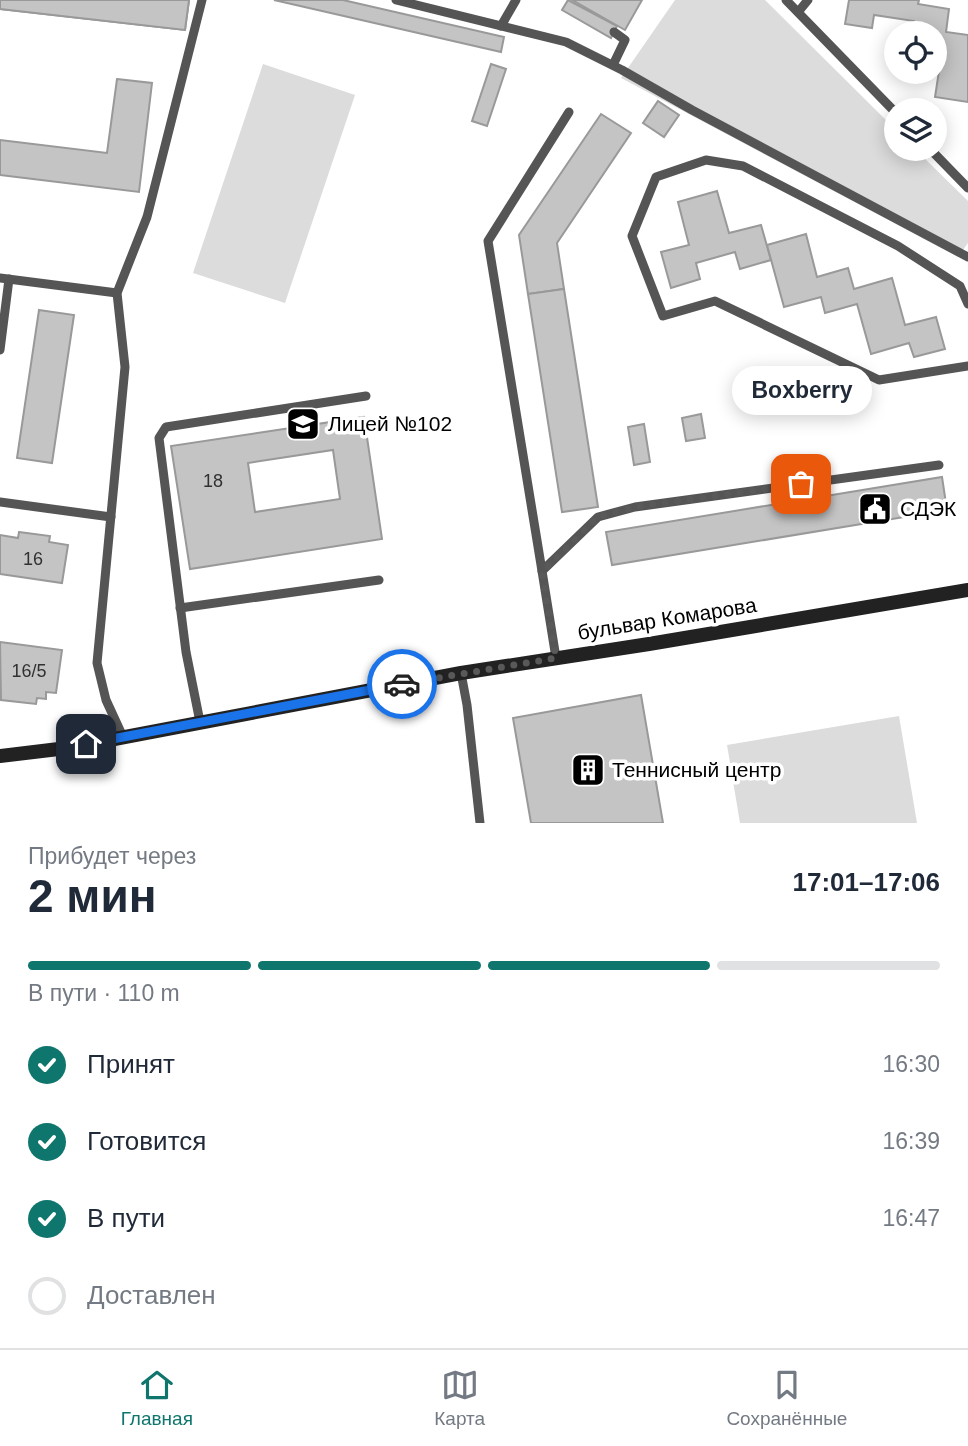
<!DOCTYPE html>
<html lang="ru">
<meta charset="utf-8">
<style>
:root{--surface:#fff;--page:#f6f6f7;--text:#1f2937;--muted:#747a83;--line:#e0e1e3;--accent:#0f766e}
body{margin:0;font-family:Helvetica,sans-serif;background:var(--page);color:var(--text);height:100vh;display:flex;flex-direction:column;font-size:26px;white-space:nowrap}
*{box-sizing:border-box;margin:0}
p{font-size:23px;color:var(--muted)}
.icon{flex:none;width:38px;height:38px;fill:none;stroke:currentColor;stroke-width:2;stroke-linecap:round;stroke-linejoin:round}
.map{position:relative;height:823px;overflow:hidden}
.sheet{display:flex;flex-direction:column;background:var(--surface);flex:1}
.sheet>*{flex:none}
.buttons{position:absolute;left:884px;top:21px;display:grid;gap:14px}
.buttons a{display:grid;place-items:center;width:63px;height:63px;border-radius:50%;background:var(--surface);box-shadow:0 4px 18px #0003;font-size:35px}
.pin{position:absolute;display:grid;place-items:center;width:60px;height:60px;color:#fff;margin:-30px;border-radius:14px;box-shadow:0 4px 10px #0006}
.courier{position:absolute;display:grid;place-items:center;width:70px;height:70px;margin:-35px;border:5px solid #1a73e8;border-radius:50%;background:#fff;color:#222;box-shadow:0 2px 9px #0007}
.bubble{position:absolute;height:49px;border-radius:24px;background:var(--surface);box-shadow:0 4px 18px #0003;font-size:23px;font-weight:700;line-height:49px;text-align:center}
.summary em{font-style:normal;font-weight:700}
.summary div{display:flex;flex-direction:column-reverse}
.summary{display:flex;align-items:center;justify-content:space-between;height:119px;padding:0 28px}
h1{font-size:46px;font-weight:700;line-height:52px}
.bar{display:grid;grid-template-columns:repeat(4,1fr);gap:10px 7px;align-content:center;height:84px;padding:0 28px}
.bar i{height:9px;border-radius:5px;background:var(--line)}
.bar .current{background:var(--accent)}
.bar p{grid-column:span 4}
ol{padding:0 28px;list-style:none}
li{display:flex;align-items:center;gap:21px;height:77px}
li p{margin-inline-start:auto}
li .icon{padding:7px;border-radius:50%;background:var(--accent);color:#fff;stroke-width:4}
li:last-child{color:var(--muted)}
li i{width:38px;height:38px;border:4px solid var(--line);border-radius:50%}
.menu{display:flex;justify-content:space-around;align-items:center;height:98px;border-top:2px solid var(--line);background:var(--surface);font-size:19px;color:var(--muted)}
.menu a{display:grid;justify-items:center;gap:4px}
.menu .current{color:var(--accent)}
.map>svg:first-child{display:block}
</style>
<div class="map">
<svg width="968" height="823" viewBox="0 0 968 823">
<rect width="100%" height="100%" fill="#fff"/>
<!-- green -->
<g fill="#dcdcdc">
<path d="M 675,0 L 765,0 L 896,130 L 896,149 L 915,149 L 968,201 L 968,243 L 958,257 L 621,78 Z"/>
<path d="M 263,64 L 355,95 L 285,303 L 193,273 Z"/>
<path d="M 899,716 L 917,823 L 740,823 L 727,745 Z"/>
</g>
<!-- building -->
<g fill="#c4c4c4" stroke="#999" stroke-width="2" fill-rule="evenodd">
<path d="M 0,0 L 189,0 L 185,30 L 0,9 Z"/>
<path d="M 0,0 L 189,0 L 185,30 L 0,9 Z"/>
<path d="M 274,0 L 343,0 L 504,37 L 501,52 Z"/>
<path d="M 568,0 L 617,26 L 611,38 L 562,10 Z"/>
<path d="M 572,0 L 642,0 L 625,30 Z"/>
<path d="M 849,0 L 919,0 L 918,4 L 949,9 L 946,32 L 968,35 L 968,102 L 935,97 L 943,45 L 934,43 L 934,33 L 912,33 L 914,21 L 874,15 L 872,28 L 845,24 Z"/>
<path d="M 491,64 L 506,69 L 487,126 L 472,121 Z"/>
<path d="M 117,79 L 152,83 L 139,192 L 0,175 L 0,140 L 107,153 Z"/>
<path d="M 658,101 L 679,115 L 664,137 L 643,123 Z"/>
<path d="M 601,114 L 631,133 L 557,243 L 564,289 L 528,294 L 519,235 Z"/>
<path d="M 717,191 L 729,233 L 761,225 L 771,260 L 740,269 L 735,252 L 696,263 L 700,279 L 671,288 L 661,252 L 689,245 L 678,202 Z"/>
<path d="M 806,234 L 817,277 L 848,268 L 854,289 L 892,278 L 905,325 L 936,317 L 945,349 L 914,357 L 909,343 L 871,354 L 857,304 L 825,313 L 821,297 L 784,307 L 767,245 Z"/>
<path d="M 564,289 L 598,507 L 562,512 L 528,294 Z"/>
<path d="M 39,310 L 74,315 L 52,463 L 17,458 Z"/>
<path d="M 701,414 L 705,438 L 686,441 L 682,418 Z"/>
<path d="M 364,417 L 382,539 L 190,569 L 171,446 ZM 333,450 L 340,499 L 255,512 L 248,463 Z"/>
<path d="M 644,424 L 650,462 L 634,465 L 628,427 Z"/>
<path d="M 942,477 L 947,510 L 612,565 L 606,532 Z"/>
<path d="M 19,532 L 50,536 L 49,542 L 68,545 L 62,583 L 0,574 L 0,535 L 18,538 Z"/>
<path d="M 0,642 L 62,650 L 56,693 L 46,692 L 46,699 L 37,698 L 36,704 L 1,700 Z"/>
<path d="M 641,695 L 663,823 L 531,823 L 513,718 Z"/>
</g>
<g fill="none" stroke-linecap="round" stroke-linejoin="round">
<!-- lane -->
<g stroke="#555" stroke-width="9">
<path d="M 396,0 L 566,42 L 622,70 L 692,110 L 968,257"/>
<path d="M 786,0 L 896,113"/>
<path d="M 799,11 L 808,0"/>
<path d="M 501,26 L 516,0"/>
<path d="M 613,65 L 625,40 L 614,32"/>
<path d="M 930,149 L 968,188"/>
<path d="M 0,278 L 117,293"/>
<path d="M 968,304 L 960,286 L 898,246 L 743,166 L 706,160 L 656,177 L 632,236 L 663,316 L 715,301 L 879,380 L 968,366"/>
<path d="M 0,350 L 9,279"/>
<path d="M 0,502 L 111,517"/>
<path d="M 542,571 L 488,241 L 569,112"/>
<path d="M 180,608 L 379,580"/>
<path d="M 556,658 L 542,571 L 598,517 L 635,507 L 939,465"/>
<path d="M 461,673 L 467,705 L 480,823"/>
<path d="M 200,722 L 186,652 L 159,438 L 166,427 L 366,396"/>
<path d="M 123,737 L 106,700 L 97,663 L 125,367 L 117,293 L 147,217 L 202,0"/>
</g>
<!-- secondary -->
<path stroke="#222" stroke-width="14" d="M 0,756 L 67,748 L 461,673 L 649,644 L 968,590"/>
</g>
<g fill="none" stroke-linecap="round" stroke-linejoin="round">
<!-- done -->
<path stroke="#595959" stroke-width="7" stroke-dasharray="0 12.6" d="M 402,684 L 556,658 L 542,572 L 598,517 L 635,507 L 801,484"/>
<!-- route -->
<path stroke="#1a73e8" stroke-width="9" d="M 86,744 L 402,684"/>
</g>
<!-- icons -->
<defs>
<symbol id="school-square" viewBox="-11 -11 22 22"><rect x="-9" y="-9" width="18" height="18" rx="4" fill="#000" stroke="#fff"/><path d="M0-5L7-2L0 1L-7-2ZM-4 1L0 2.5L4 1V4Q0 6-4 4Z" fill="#fff"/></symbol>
<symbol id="civic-square" viewBox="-11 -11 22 22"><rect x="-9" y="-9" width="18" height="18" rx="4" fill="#000" stroke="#fff"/><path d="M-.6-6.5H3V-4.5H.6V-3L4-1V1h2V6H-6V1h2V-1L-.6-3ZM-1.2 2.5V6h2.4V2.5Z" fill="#fff"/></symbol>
<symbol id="building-square" viewBox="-11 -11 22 22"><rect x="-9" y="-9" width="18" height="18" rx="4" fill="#000" stroke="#fff"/><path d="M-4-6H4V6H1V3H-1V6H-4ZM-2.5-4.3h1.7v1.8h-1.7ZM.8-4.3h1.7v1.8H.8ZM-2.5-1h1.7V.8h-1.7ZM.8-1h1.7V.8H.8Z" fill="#fff"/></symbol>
</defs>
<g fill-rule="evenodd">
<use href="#school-square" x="284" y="405" width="38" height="38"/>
<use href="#civic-square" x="856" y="490" width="38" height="38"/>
<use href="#building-square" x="569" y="751" width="38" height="38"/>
</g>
<g text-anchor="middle" stroke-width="7" stroke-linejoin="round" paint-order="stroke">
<!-- number labels -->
<g font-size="18" fill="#313131">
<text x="213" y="487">18</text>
<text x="33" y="565">16</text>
<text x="29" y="677">16/5</text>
</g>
<!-- poi labels -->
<g font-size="21" fill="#000" stroke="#fff" text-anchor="start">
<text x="328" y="431">Лицей №102</text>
<text x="900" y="516">СДЭК</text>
<text x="612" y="777">Теннисный центр</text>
</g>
<!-- street labels -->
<g font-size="21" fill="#000" stroke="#fff">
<text transform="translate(667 619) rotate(-9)" y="7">бульвар Комарова</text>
</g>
</g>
</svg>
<div class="buttons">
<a><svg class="icon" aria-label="locate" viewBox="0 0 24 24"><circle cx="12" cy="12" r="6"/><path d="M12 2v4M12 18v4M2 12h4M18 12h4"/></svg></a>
<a><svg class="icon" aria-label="layers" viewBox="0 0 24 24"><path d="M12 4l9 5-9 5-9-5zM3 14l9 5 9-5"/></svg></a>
</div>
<div class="pin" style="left:801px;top:484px;background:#ea580c"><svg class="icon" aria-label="bag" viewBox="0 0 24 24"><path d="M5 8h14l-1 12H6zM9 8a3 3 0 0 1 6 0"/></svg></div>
<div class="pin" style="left:86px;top:744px;background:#1f2937"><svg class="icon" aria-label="home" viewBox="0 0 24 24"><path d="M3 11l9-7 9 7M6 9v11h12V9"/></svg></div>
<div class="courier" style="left:402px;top:684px"><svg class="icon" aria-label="car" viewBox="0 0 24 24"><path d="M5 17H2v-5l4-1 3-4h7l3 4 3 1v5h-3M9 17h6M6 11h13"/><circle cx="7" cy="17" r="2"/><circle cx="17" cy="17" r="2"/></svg></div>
<div class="bubble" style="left:732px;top:366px;width:140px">Boxberry</div>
</div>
<section class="sheet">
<div class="summary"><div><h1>2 мин</h1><p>Прибудет через</p></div><em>17:01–17:06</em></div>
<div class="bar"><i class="current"></i><i class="current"></i><i class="current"></i><i></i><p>В пути · 110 m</p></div>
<ol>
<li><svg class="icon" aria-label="check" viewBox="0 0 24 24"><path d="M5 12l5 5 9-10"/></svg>Принят<p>16:30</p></li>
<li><svg class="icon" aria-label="check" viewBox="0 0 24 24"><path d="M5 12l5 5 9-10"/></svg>Готовится<p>16:39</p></li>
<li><svg class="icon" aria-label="check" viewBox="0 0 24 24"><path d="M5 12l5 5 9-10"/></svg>В пути<p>16:47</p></li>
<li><i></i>Доставлен</li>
</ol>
</section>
<nav class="menu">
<a class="current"><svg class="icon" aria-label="home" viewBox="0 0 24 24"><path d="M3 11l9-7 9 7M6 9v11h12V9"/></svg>Главная</a>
<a><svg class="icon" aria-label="map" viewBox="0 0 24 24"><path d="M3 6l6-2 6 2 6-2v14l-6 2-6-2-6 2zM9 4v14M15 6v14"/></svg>Карта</a>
<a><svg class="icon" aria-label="saved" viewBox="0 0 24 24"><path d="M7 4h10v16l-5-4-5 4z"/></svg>Сохранённые</a>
</nav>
